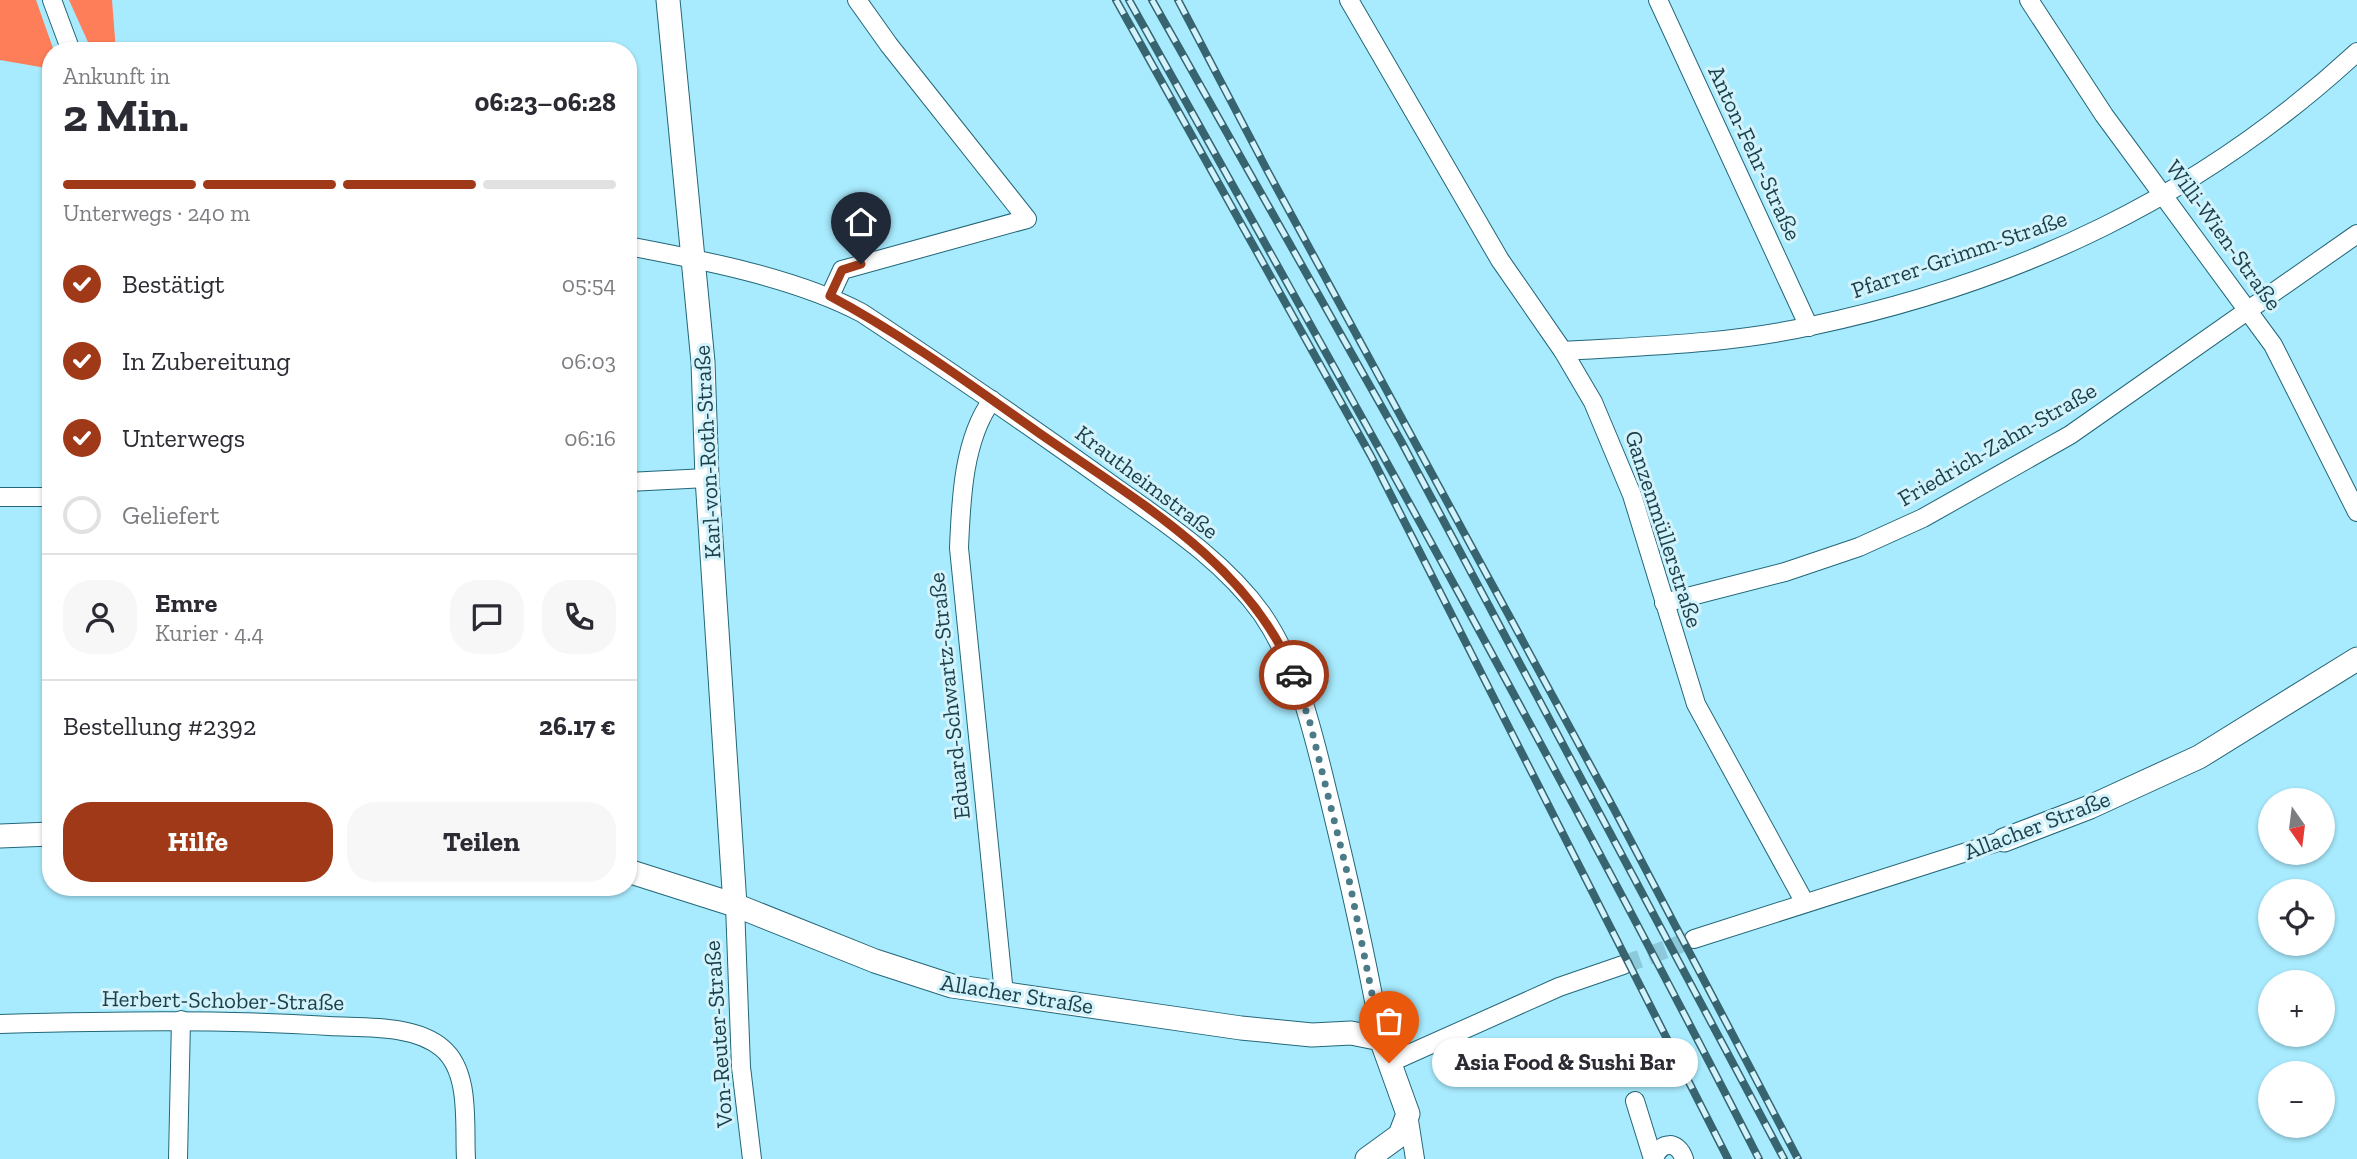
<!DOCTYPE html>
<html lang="de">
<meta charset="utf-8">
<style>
:root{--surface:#fff;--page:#f7f7f7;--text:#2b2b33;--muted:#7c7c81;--line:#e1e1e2;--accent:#a03917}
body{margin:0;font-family:"Zilla Slab",serif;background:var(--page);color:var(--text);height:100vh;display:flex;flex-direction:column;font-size:26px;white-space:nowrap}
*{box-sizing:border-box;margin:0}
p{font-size:23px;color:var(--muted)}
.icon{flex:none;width:38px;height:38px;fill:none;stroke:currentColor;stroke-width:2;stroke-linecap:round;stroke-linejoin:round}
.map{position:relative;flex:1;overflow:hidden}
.side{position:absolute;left:42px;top:42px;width:595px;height:854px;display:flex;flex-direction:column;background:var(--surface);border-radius:28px;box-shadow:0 2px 5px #0004}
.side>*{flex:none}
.needle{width:46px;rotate:166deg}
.controls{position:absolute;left:2258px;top:788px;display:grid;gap:14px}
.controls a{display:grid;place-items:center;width:77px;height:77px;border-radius:50%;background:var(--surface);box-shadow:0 2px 5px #0004;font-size:35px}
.pin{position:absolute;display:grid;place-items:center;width:60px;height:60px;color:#fff;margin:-72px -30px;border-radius:50% 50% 50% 0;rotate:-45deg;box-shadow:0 0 7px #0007}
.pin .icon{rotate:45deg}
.courier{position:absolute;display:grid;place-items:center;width:70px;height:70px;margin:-35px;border:5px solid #a03917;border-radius:50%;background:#fff;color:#222;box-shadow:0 2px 9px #0007}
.bubble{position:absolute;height:49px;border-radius:24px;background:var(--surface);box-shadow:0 2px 5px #0004;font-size:23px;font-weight:800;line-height:49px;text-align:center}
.overview em{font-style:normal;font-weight:800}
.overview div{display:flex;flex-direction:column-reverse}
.overview{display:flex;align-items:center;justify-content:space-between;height:119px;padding:0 21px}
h1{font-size:46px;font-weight:800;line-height:52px}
.bar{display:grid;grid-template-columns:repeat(4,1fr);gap:10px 7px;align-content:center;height:84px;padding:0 21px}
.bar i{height:9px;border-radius:5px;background:var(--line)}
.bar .on{background:var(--accent)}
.bar p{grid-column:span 4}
.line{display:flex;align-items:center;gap:18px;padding:0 21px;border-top:2px solid var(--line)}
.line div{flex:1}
.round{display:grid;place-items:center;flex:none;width:74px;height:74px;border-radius:28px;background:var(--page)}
ol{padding:0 21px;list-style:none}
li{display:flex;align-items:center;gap:21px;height:77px}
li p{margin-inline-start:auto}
li .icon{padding:7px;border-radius:50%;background:var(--accent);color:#fff;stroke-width:4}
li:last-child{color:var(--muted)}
li i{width:38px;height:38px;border:4px solid var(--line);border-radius:50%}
.action{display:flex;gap:14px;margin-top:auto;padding:14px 21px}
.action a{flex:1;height:80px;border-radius:28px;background:var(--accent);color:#fff;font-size:28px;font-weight:800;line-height:80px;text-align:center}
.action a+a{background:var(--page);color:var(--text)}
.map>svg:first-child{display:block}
</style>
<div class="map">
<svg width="2357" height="1159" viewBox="0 0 2357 1159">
<rect width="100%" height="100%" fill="#a8ebfe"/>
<!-- forest -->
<g fill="#fd7e58">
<path d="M 0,0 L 36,0 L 54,51 L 51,51 L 51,62 L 46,68 L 0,60 Z"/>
<path d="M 69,0 L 112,0 L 116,51 L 92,51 Z"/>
</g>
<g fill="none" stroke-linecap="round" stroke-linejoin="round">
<!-- minor-tunnel -->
<path stroke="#8cc9da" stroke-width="18" stroke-dasharray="18 9" stroke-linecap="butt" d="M 1623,965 L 1694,939"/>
<defs>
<g id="minor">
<path d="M 52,0 L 71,51"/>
<path d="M 1349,0 L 1500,260 L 1563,351 L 1593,402 L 1632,495 L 1696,704 L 1805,903"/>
<path d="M 1658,0 L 1809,327"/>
<path d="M 2029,0 L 2104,115 L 2273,345 L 2357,512"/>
<path d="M 628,246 C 702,260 796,278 862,313 C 948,370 1032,427 1115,487 C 1167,524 1224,561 1262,614 C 1300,670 1314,737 1330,802 C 1349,880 1367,959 1381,1039"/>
<path d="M 830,296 L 842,270 L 1027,219 L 889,45 L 857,0"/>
<path d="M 1563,351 C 1645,346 1730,344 1811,326 C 2019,282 2200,197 2357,52"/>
<path d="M 992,400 C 963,440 961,500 959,548 L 1004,994"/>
<path d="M 628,482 L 707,478"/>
<path d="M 0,497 L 51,497"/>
<path d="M 1664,603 L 1785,572 L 1859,547 L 1923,518 L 2070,435 L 2357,234"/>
<path d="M 735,905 L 741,1067 L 752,1159"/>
<path d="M 1694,939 L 2004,840"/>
<path d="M 0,1024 C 110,1021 219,1019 329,1026 C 363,1028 414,1024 442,1048 C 471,1072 464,1125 466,1159"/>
<path d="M 1389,1063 L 1559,987 L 1623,965"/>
<path d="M 1635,1101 L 1653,1159"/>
<path d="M 1408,1114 L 1415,1159"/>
<path d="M 178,1159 L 181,1020"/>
<path d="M 1654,1159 C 1660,1141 1678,1140 1684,1159"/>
</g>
<g id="tertiary">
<path d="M 668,0 L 703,362 L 707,478 L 735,905"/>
<path d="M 0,836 L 51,834"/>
<path d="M 2004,840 L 2090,807 L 2199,757 L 2357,659"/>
<path d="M 628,871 L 735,905 L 875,961 L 952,986 L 1241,1028 L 1312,1035 L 1351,1033 L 1381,1039 L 1408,1114 L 1400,1135 L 1367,1159"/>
</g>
</defs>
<!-- minor casing -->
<use href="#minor" stroke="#236778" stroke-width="20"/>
<!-- tertiary casing -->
<use href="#tertiary" stroke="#236778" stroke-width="25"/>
<!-- minor -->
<use href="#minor" stroke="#fff" stroke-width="18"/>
<!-- tertiary -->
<use href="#tertiary" stroke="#fff" stroke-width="23"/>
<defs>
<g id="rail">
<path d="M 1116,0 L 1371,456 L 1728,1159"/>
<path d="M 1129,0 C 1344,384 1559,767 1759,1159"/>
<path d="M 1152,0 L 1401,441 L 1784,1159"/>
<path d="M 1178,0 L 1267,170 L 1614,809 L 1798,1159"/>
</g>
</defs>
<!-- rail casing -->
<use href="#rail" stroke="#38646f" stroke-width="8"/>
<!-- rail -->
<use href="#rail" stroke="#d2f2fc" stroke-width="5" stroke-dasharray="16" stroke-linecap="butt"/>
</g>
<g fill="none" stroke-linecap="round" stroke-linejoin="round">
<!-- done -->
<path stroke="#4c7b88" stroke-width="7" stroke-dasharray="0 12.6" d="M 1294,675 L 1310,723 L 1350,884 L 1381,1039 L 1389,1063"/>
<!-- route -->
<path stroke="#a03917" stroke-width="9" d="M 861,264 L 842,270 L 830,296 C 903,335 971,385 1039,433 C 1134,499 1249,563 1294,675"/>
</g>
<g text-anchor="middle" stroke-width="6" stroke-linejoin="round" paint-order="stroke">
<!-- street labels -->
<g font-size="23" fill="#1a3f48" stroke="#d2f2fc">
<text transform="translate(1755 153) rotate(65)" y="8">Anton-Fehr-Straße</text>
<text transform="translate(2224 235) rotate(54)" y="8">Willi-Wien-Straße</text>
<text transform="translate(1959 254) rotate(-19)" y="8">Pfarrer-Grimm-Straße</text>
<text transform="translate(1997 444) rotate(-30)" y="8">Friedrich-Zahn-Straße</text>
<text transform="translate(707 452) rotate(-93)" y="8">Karl-von-Roth-Straße</text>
<text transform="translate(1147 482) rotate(37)" y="8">Krautheimstraße</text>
<text transform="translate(1664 529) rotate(72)" y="8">Ganzenmüllerstraße</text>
<text transform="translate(949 696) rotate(-96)" y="8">Eduard-Schwartz-Straße</text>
<text transform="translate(2037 825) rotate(-21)" y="8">Allacher Straße</text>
<text transform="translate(1017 994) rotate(9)" y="8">Allacher Straße</text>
<text transform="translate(223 1000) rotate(1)" y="8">Herbert-Schober-Straße</text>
<text transform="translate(718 1034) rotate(-94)" y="8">Von-Reuter-Straße</text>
</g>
</g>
</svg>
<div class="controls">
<a><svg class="needle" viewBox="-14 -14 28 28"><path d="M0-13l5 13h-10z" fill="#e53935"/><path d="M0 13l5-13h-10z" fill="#7c7c81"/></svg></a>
<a><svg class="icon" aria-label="locate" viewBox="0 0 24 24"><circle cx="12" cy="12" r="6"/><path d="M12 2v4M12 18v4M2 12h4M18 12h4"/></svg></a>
<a>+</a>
<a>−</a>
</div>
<div class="pin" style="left:1389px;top:1063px;background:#ea580c"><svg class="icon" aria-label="bag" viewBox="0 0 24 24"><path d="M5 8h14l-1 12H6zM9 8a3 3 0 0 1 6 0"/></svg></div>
<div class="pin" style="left:861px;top:264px;background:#1f2937"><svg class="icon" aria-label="home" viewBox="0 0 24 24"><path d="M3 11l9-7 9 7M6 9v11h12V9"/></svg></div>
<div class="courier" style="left:1294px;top:675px"><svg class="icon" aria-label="car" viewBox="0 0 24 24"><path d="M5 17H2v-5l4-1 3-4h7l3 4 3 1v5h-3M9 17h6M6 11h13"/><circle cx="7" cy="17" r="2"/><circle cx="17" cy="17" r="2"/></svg></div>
<div class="bubble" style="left:1432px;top:1038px;width:266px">Asia Food &amp; Sushi Bar</div>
<section class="side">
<div class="overview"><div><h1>2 Min.</h1><p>Ankunft in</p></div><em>06:23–06:28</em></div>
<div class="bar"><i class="on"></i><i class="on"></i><i class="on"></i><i></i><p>Unterwegs · 240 m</p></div>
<ol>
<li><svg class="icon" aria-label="check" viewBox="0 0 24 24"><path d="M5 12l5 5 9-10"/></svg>Bestätigt<p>05:54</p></li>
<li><svg class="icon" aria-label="check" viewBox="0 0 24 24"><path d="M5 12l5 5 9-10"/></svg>In Zubereitung<p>06:03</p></li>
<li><svg class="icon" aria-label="check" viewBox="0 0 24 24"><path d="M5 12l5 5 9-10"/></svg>Unterwegs<p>06:16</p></li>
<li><i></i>Geliefert</li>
</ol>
<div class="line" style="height:126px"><a class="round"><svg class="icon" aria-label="person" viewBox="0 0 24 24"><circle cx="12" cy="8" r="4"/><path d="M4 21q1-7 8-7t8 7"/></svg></a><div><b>Emre</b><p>Kurier · 4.4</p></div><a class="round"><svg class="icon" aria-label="chat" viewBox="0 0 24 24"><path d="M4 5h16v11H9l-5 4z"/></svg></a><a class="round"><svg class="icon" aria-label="phone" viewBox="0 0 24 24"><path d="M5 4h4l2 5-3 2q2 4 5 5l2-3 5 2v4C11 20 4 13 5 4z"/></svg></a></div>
<div class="line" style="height:91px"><div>Bestellung #2392</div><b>26.17 €</b></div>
<div class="action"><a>Hilfe</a><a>Teilen</a></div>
</section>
</div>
